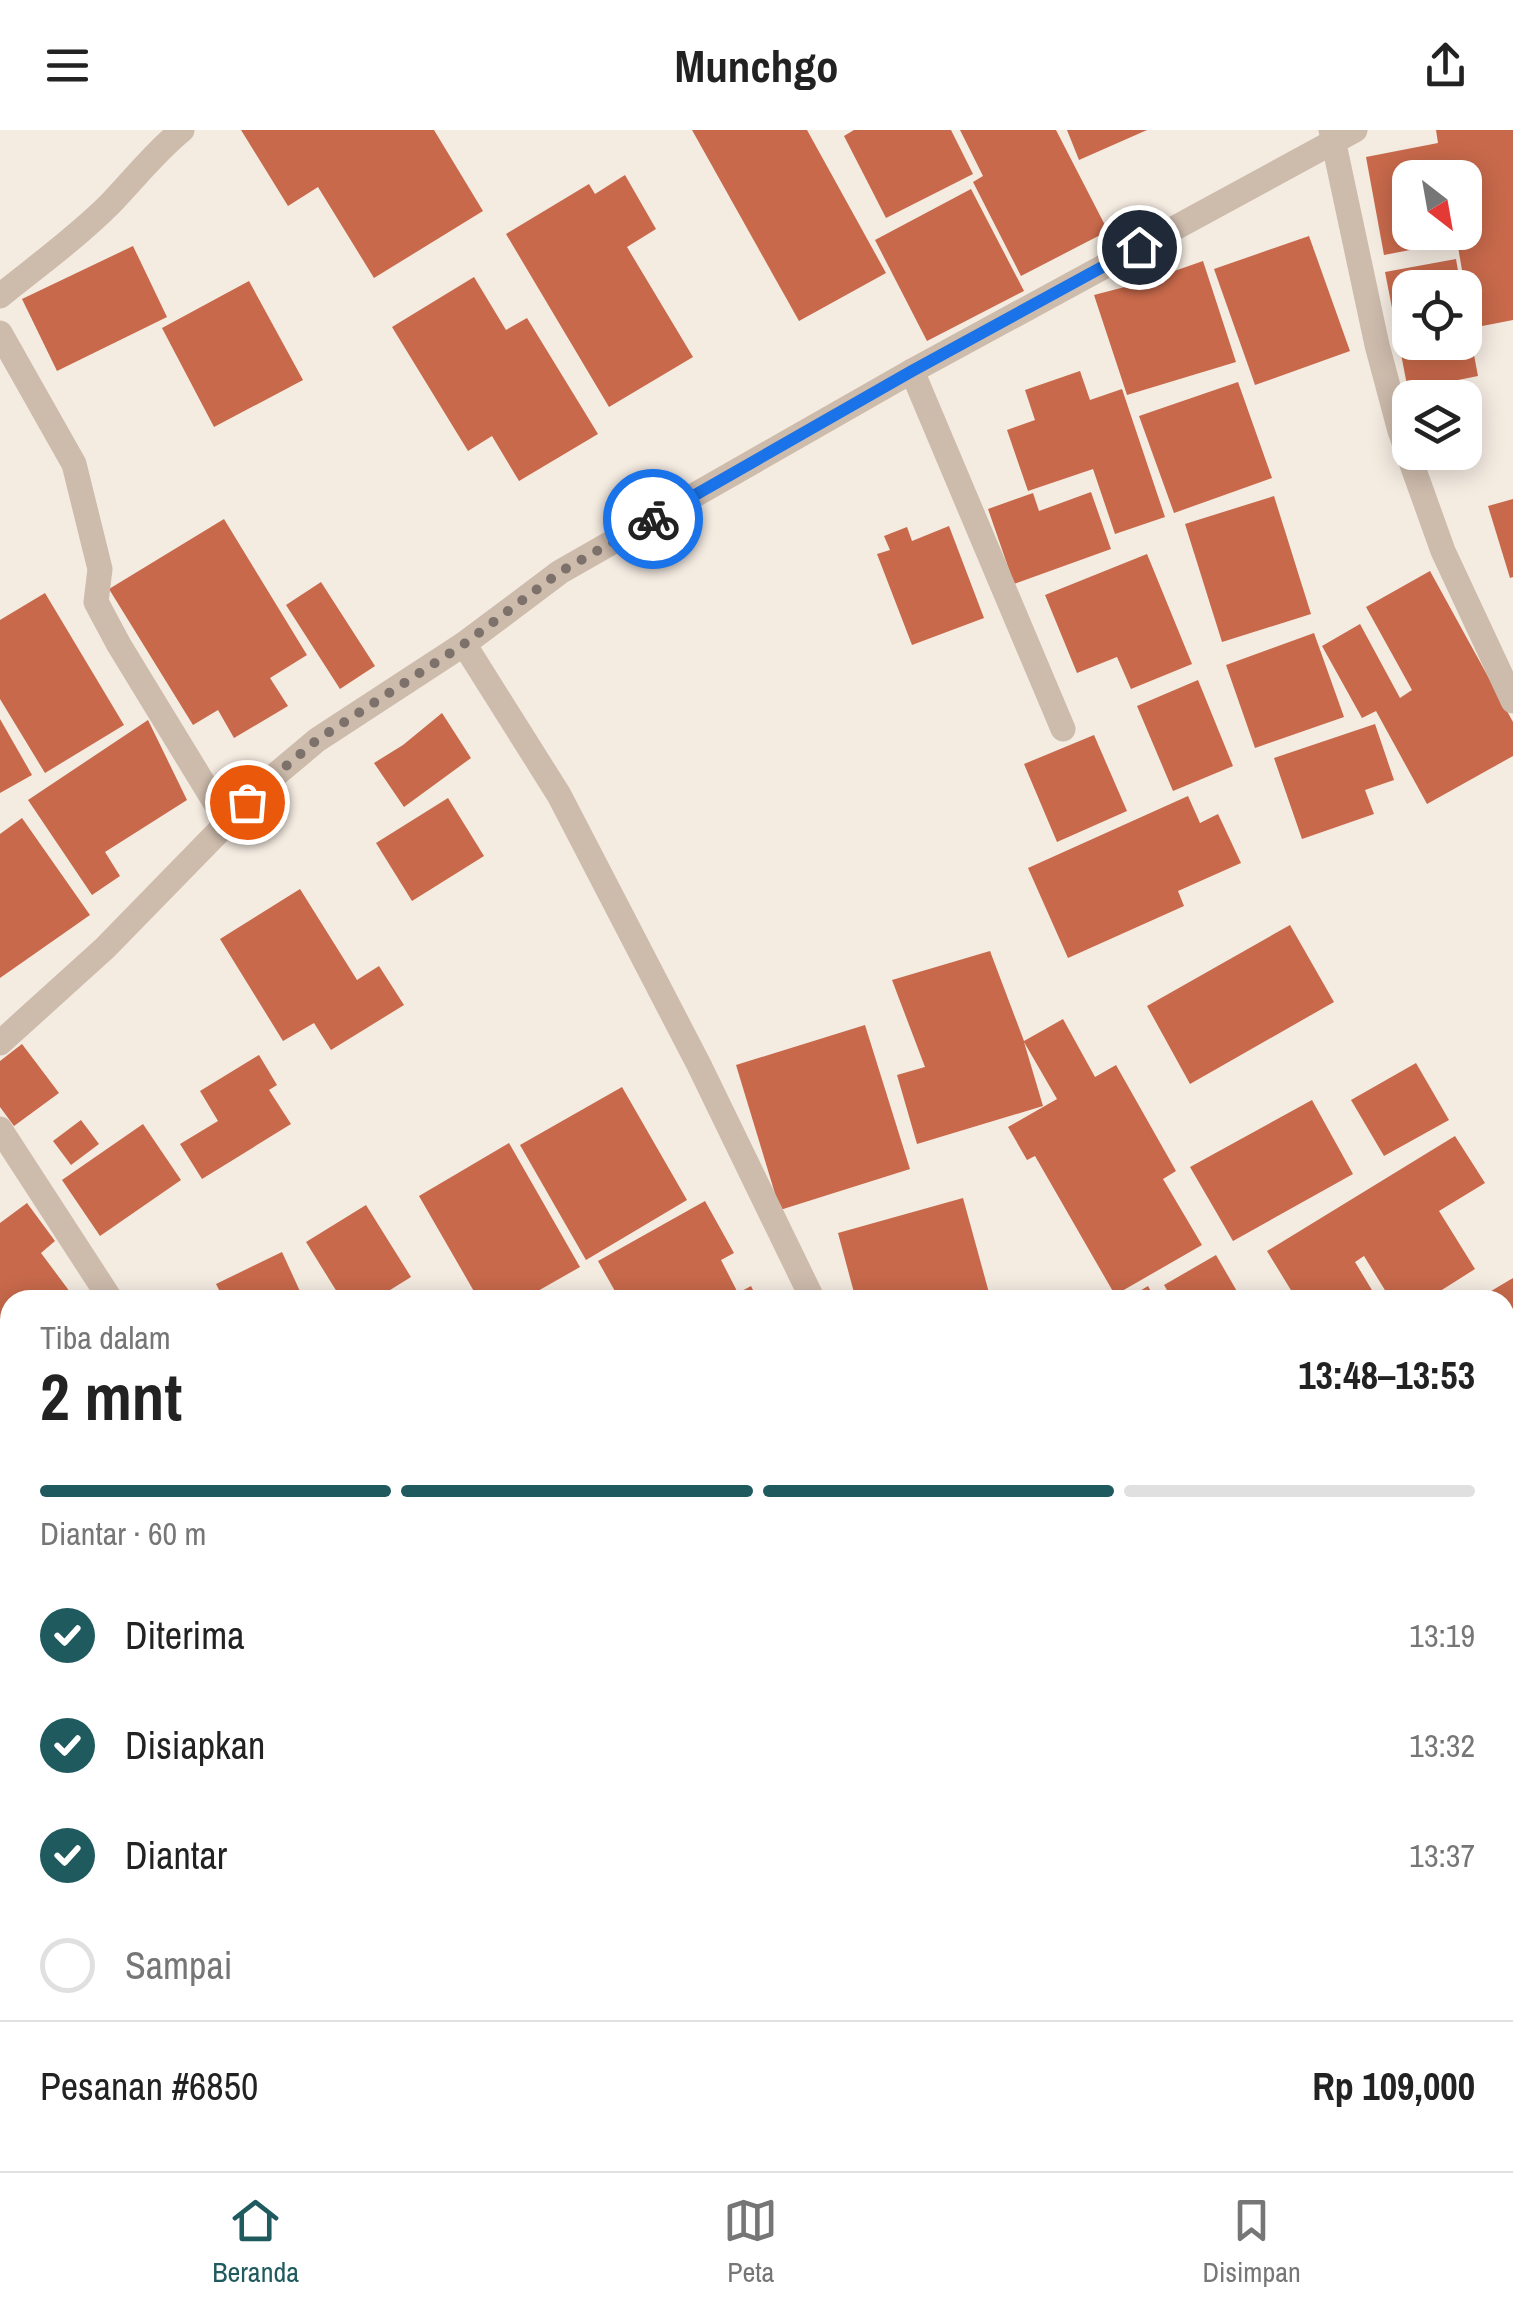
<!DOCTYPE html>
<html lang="id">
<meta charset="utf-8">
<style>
:root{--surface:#fff;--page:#f2f2f2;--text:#222;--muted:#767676;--line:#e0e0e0;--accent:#1f5a5e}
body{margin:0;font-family:"Archivo Narrow",sans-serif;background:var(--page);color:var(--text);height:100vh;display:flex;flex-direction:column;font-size:38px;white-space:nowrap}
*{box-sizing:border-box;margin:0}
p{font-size:32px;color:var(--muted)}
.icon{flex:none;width:55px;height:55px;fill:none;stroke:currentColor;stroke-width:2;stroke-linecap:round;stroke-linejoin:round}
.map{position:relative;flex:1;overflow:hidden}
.sheet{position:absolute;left:0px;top:1160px;width:1515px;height:882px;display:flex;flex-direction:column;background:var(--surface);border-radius:30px 30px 0 0;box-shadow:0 5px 25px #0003}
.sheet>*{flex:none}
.needle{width:65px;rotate:149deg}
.buttons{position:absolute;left:1392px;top:30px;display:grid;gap:20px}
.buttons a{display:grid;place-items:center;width:90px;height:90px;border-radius:20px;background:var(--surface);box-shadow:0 5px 25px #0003;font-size:50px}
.pin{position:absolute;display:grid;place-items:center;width:85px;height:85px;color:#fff;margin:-42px;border:5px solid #fff;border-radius:50%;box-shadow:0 2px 10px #0007}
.courier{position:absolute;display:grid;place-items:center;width:100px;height:100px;margin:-50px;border:8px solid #1a73e8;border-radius:50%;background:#fff;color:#222;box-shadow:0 2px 12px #0007}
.head em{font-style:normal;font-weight:700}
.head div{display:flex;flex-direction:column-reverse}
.head{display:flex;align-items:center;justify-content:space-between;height:170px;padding:0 40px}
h1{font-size:65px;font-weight:700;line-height:75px}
.bar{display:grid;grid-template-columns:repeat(4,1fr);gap:15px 10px;align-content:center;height:120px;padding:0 40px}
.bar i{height:12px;border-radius:8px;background:var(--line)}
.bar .selected{background:var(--accent)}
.bar p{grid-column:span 4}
.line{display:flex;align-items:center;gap:25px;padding:0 40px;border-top:2px solid var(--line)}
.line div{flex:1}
ol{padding:0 40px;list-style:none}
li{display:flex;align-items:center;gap:30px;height:110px}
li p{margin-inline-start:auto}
li .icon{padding:10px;border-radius:50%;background:var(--accent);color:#fff;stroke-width:4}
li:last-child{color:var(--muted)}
li i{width:55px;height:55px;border:5px solid var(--line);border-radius:50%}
header{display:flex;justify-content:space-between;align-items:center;height:130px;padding:0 40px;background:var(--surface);font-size:45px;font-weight:700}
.dock{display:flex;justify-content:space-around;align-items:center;height:140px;border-top:2px solid var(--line);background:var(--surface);font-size:28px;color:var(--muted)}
.dock a{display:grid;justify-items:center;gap:5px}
.dock .selected{color:var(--accent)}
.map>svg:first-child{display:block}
</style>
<header><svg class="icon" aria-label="menu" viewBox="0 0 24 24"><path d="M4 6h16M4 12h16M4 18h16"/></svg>Munchgo<svg class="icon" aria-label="share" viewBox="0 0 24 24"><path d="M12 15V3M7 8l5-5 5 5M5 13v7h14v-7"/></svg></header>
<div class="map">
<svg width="1513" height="2041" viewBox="0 0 1513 2041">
<rect width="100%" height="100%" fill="#f4ebe1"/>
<!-- building -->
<g fill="#c8694b" fill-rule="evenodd">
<path d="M 241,0 L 434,0 L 483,81 L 374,148 L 318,57 L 288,76 Z"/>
<path d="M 692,0 L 807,0 L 886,143 L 799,191 Z"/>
<path d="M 854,0 L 951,0 L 973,44 L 886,88 L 844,6 Z"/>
<path d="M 960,0 L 1056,0 L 1108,101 L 1021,146 L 973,52 L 983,46 Z"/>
<path d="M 1067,0 L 1147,0 L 1079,30 Z"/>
<path d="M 1436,0 L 1513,0 L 1513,190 L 1472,198 L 1457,111 L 1384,125 L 1366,27 L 1438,13 ZM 1410,48 L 1465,48 L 1465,102 L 1410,102 Z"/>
<path d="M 625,45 L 656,99 L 627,117 L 693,227 L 609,277 L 506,104 L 589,54 L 595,64 Z"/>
<path d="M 971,59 L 1024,161 L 927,211 L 875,110 Z"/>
<path d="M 1309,106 L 1350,221 L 1255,255 L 1214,139 Z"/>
<path d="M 133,116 L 167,187 L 57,241 L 22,169 Z"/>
<path d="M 1456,129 L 1461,158 L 1410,158 L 1410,212 L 1465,212 L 1465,188 L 1467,188 L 1478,246 L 1408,260 L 1385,142 Z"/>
<path d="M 1203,131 L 1236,232 L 1127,265 L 1094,165 L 1140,153 Z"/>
<path d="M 474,147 L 506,200 L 527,188 L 598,304 L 519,351 L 492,306 L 468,321 L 392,197 Z"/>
<path d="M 249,151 L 303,250 L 214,297 L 162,198 Z"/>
<path d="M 1080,241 L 1090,270 L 1122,259 L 1165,387 L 1115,404 L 1093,339 L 1028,361 L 1007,300 L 1035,290 L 1025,260 Z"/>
<path d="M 1238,252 L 1272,348 L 1174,383 L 1139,286 Z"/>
<path d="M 1091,362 L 1111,419 L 1014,454 L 988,379 L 1033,363 L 1039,381 Z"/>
<path d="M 1274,366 L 1311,484 L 1222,512 L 1185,394 Z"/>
<path d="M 1513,369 L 1513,447 L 1510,448 L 1488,376 Z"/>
<path d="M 224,389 L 307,525 L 270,548 L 288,576 L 234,608 L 218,580 L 193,595 L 109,459 Z"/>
<path d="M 949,396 L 984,488 L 912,515 L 877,424 L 890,420 L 884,406 L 907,397 L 912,411 Z"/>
<path d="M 1147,424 L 1192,534 L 1131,559 L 1117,527 L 1077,543 L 1045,465 Z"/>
<path d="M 1430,441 L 1513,592 L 1513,626 L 1427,674 L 1376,581 L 1362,588 L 1322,516 L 1360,494 L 1400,568 L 1412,560 L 1366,477 Z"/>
<path d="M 321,452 L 375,536 L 340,559 L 286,475 Z"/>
<path d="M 45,463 L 124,595 L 45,643 L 0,569 L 0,490 Z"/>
<path d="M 1314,503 L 1344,587 L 1255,618 L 1226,535 Z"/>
<path d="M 1198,550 L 1233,636 L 1173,661 L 1137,576 Z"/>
<path d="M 442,583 L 471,628 L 404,677 L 374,633 L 403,615 Z"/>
<path d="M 0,589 L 32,645 L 0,663 Z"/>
<path d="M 148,590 L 187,670 L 105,722 L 120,746 L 92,765 L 28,670 Z"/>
<path d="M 1375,594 L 1394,650 L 1365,660 L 1374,684 L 1302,709 L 1274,628 Z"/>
<path d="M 1094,605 L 1127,681 L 1057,712 L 1024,634 Z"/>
<path d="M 1188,666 L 1200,693 L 1218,684 L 1241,733 L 1178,761 L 1184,776 L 1068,828 L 1028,738 Z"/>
<path d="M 448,668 L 484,726 L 412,771 L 376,713 Z"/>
<path d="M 22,688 L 90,785 L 0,848 L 0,704 Z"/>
<path d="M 300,759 L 357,850 L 379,836 L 404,875 L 331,920 L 314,893 L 283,911 L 220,809 Z"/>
<path d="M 1290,795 L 1334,872 L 1190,954 L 1147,876 Z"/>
<path d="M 990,821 L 1024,911 L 1063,889 L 1095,947 L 1116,935 L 1176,1041 L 1163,1049 L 1202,1115 L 1115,1165 L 1035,1026 L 1027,1030 L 1008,997 L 1057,969 L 1024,912 L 1043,976 L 917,1014 L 897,945 L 925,937 L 892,850 Z"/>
<path d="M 865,895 L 910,1039 L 780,1080 L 736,935 Z"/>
<path d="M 22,914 L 59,963 L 14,996 L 0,977 L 0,931 Z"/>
<path d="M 259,925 L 277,955 L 269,960 L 291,994 L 202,1049 L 180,1014 L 218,991 L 200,961 Z"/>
<path d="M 1416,933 L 1449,990 L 1384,1026 L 1351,970 Z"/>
<path d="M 622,957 L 687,1070 L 586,1130 L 520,1015 Z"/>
<path d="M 1312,970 L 1353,1044 L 1233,1111 L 1190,1037 Z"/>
<path d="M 81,990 L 99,1014 L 71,1035 L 53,1011 Z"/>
<path d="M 143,994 L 181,1050 L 100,1106 L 62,1050 Z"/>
<path d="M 1455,1006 L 1485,1053 L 1439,1081 L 1475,1139 L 1426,1170 L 1391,1170 L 1364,1126 L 1355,1132 L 1378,1170 L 1297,1170 L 1267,1121 Z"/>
<path d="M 509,1013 L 580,1137 L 522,1170 L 479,1170 L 419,1066 Z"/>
<path d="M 963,1068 L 991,1170 L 856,1170 L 838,1103 Z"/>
<path d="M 705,1071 L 734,1123 L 721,1130 L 738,1163 L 751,1156 L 758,1170 L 620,1170 L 598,1131 Z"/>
<path d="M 27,1073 L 55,1111 L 41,1123 L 76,1170 L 10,1170 L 10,1248 L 0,1235 L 0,1093 Z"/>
<path d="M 366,1075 L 411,1147 L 374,1170 L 342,1170 L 306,1112 Z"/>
<path d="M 282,1122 L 304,1170 L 224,1170 L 216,1154 Z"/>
<path d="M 1216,1125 L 1242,1170 L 1173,1170 L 1164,1155 Z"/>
<path d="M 1513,1148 L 1513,1398 L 1505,1384 L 1505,1170 L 1476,1170 Z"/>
<path d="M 1148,1156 L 1156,1170 L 1125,1170 Z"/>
<path d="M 0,1320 L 10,1334 L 10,1402 L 0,1409 Z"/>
<path d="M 10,1415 L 10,1511 L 0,1501 L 0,1424 Z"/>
<path d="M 0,1505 L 10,1515 L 10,1630 L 0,1640 Z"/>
<path d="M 10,1660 L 10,1783 L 0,1773 L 0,1669 Z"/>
<path d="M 1509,1683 L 1513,1690 L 1513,1826 L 1505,1831 L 1505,1685 Z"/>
<path d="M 1505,1879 L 1513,1893 L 1513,1983 L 1505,1988 Z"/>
<path d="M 0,1930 L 10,1940 L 10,1948 L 0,1958 Z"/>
<path d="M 325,2032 L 554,2032 L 563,2041 L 334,2041 Z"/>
<path d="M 670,2032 L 748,2032 L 756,2041 L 661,2041 Z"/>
<path d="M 932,2032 L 992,2032 L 980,2041 L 939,2041 Z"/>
<path d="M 1089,2032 L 1186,2032 L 1176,2041 L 1079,2041 Z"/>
</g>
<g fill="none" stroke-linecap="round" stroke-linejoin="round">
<!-- minor -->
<g stroke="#cdbbac" stroke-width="25">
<path d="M 1331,0 L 1377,215 L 1400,301 L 1443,421 L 1513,571"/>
<path d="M 0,166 C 37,136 76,108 110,74 C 134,49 155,22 182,0"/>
<path d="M 0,203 L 74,334 L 100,439 L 96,472 L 119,515 L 227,692"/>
<path d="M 912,241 L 1063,599"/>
<path d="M 464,514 L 559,665 L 699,935 L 813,1170"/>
<path d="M 0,913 L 105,818 L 267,652 L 317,610 L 464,514 L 560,442 L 912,241 L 1355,0"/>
<path d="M 0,999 L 111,1170"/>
<path d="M 1505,1440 L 1511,1448"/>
<path d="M 0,1834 L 10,1844"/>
<path d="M 241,2032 L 254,2041"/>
<path d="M 1278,2032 L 1284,2041"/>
</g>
</g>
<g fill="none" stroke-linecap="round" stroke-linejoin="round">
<!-- done -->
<path stroke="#7c716b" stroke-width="10" stroke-dasharray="0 18" d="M 247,672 L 267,652 L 317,610 L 464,514 L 560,442 L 653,389"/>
<!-- route -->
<path stroke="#1a73e8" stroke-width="12" d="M 653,389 L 912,241 L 1139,117"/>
</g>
</svg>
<div class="buttons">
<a><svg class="needle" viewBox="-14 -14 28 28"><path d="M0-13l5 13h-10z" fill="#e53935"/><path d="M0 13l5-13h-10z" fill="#767676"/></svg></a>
<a><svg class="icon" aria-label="locate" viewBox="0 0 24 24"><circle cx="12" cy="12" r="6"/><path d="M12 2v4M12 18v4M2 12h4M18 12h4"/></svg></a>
<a><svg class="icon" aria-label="layers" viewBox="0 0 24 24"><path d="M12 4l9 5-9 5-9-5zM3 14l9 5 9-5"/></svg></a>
</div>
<div class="pin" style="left:247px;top:672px;background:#ea580c"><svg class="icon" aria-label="bag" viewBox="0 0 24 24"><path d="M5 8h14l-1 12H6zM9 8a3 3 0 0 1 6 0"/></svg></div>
<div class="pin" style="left:1139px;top:117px;background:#1f2937"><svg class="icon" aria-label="home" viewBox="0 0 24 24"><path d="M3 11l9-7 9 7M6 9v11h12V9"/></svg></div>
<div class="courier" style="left:653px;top:389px"><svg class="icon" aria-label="bike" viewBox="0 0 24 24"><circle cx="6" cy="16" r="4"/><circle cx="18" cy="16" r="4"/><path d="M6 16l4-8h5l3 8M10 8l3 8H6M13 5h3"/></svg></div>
<section class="sheet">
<div class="head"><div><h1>2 mnt</h1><p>Tiba dalam</p></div><em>13:48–13:53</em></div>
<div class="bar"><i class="selected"></i><i class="selected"></i><i class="selected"></i><i></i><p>Diantar · 60 m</p></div>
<ol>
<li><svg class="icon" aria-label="check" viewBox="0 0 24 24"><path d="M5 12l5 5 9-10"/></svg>Diterima<p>13:19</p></li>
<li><svg class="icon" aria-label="check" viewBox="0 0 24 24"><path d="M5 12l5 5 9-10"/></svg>Disiapkan<p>13:32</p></li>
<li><svg class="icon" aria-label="check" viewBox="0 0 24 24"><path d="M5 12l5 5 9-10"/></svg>Diantar<p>13:37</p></li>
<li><i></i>Sampai</li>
</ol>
<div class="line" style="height:130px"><div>Pesanan #6850</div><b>Rp 109,000</b></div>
</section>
</div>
<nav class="dock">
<a class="selected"><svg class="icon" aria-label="home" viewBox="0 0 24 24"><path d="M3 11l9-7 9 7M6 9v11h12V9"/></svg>Beranda</a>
<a><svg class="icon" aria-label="map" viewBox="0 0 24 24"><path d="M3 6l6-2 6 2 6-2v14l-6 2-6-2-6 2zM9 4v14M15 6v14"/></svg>Peta</a>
<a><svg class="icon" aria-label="saved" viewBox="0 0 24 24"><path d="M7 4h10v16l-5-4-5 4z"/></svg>Disimpan</a>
</nav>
